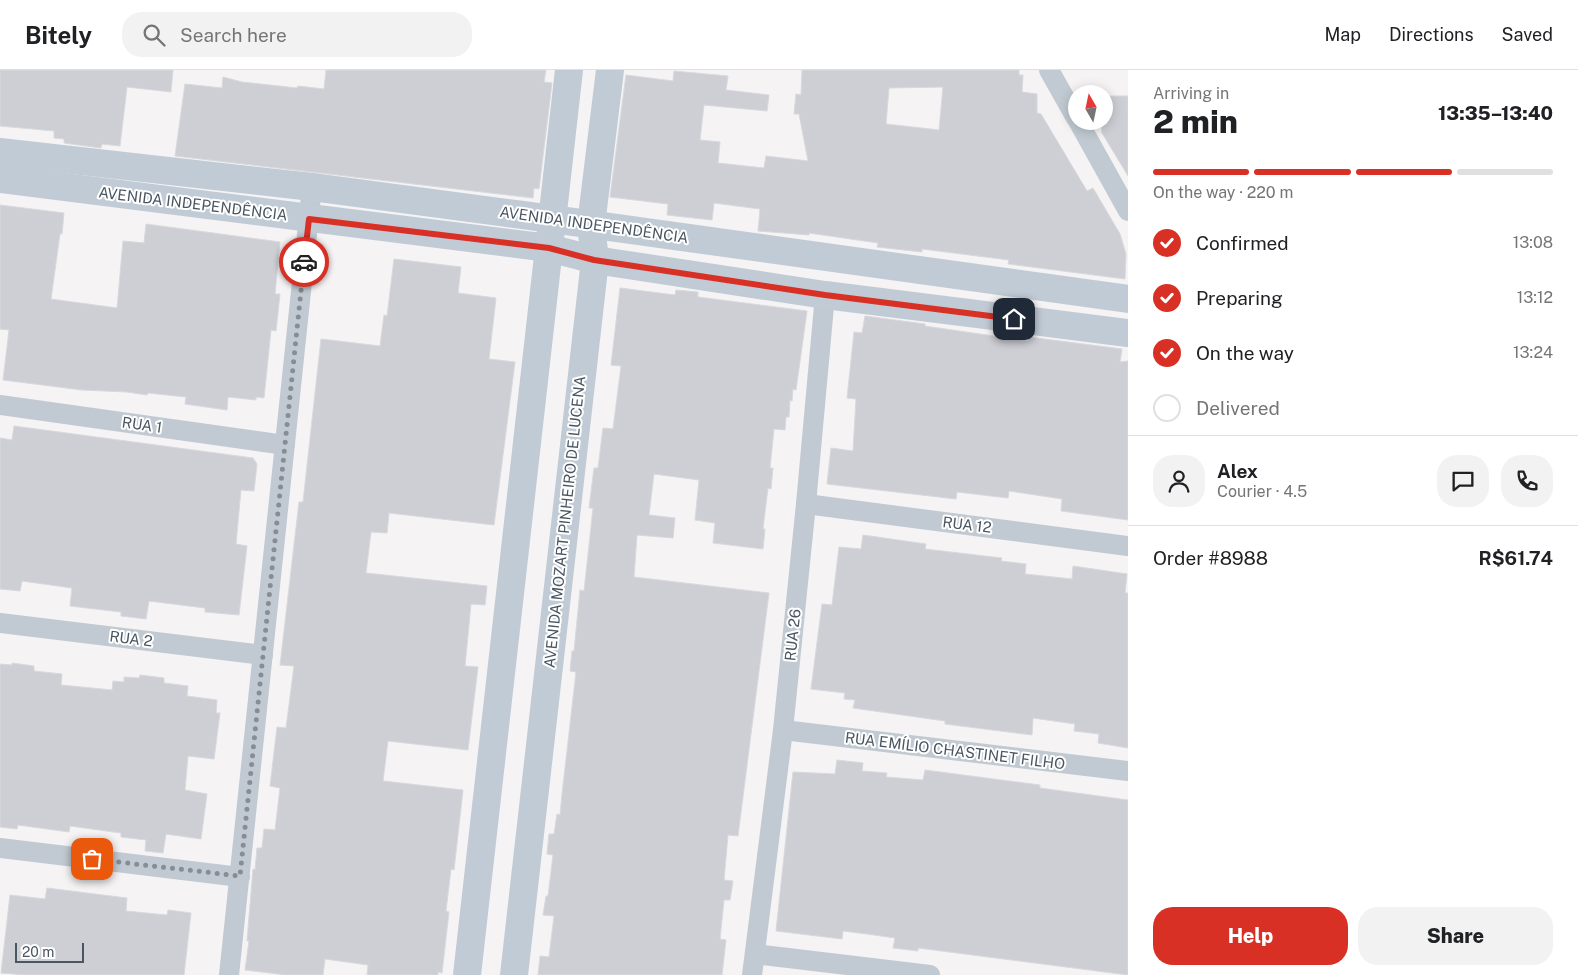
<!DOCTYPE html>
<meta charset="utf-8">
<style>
:root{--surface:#fff;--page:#f2f2f2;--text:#202124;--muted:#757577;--line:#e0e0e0;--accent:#d93025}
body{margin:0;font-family:"Public Sans",sans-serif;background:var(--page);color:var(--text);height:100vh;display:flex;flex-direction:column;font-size:19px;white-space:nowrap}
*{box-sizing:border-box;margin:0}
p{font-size:16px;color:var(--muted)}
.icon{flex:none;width:28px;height:28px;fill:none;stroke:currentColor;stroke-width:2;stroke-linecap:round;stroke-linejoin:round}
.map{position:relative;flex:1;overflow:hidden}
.drawer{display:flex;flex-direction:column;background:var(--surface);width:450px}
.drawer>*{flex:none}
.needle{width:32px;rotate:351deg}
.buttons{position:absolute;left:1068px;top:15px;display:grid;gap:10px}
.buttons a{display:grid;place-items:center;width:45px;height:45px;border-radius:50%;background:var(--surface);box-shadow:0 2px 12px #0003;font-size:25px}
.scale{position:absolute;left:15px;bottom:12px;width:69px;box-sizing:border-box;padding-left:5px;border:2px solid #4a5661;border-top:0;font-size:14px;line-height:18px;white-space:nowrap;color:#4a5661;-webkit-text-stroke:4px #fff;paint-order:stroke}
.pin{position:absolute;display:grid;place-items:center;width:42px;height:42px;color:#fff;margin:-21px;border-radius:10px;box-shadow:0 2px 8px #0006}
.courier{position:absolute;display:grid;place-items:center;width:50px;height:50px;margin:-25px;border:4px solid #d93025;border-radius:50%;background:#fff;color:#222;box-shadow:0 1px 6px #0007}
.summary em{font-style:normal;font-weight:800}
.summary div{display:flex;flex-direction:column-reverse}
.summary{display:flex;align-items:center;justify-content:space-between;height:85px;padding:0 25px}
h1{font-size:32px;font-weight:800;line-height:38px}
.bar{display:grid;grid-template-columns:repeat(4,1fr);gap:8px 5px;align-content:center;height:60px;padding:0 25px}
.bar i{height:6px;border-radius:4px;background:var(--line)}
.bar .active{background:var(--accent)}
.bar p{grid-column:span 4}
.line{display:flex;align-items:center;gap:12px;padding:0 25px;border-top:1px solid var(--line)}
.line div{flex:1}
.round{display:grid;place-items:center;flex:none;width:52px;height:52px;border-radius:20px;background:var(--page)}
ol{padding:0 25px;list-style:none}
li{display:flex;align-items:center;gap:15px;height:55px}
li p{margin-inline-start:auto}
li .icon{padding:5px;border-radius:50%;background:var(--accent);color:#fff;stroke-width:4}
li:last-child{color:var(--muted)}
li i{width:28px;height:28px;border:2px solid var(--line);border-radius:50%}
.action{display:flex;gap:10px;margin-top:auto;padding:10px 25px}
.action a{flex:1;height:58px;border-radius:20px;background:var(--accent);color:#fff;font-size:20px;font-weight:800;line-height:58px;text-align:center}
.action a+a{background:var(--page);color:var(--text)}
header{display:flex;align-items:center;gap:30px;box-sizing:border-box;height:70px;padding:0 25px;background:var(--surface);border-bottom:1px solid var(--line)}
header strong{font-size:24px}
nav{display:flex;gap:28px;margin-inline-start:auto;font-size:18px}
.search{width:350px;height:45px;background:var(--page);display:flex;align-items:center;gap:12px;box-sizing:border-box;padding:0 18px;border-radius:20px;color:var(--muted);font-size:19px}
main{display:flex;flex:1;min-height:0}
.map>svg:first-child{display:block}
</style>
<header>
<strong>Bitely</strong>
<div class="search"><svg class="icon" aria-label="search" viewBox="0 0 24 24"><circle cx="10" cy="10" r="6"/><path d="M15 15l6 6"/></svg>Search here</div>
<nav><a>Map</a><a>Directions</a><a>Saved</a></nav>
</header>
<main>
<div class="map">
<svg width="1128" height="905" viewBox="0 0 1128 905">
<rect width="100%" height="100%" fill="#f5f3f3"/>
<!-- building -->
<g fill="#cdcfd5" stroke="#d7d9de" fill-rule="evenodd">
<path d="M 0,0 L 173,0 L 171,22 L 127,17 L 120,76 L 102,74 L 101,78 L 64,73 L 64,69 L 54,68 L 54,61 L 0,56 Z"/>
<path d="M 326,0 L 546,0 L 544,12 L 552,13 L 539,119 L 534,118 L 533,128 L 175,86 L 185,14 L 222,18 L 223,7 L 242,12 L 279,16 L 297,18 L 298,16 L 324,19 Z"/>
<path d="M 802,0 L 1019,0 L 1019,5 L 1023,5 L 1022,22 L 1037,24 L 1037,43 L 1041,44 L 1087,121 L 1093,118 L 1120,164 L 1126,184 L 1125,209 L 1008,194 L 1009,190 L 922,179 L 922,182 L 877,177 L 878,173 L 809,163 L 809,165 L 758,161 L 760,139 L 714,133 L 712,150 L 667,145 L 668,134 L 610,127 L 626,5 L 673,11 L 674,1 L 728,6 L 726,20 L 769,25 L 767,41 L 704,35 L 700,70 L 720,72 L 718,93 L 764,98 L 766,86 L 808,91 L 799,44 L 794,44 L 796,24 L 801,25 ZM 943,17 L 939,60 L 886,54 L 889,18 Z"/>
<path d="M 1104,26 L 1128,26 L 1128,106 L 1102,63 L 1101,51 L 1104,51 Z"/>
<path d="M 0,135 L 64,143 L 62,164 L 60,164 L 51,229 L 117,238 L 123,171 L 144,173 L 146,154 L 280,172 L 275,224 L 280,224 L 276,261 L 271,260 L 264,328 L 256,327 L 256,330 L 228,327 L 227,340 L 185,334 L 186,327 L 148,323 L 147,325 L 127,322 L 82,320 L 3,310 L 9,260 L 0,259 Z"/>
<path d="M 394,189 L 461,197 L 458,223 L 496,228 L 489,289 L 515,292 L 494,455 L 389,443 L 387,463 L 371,462 L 366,503 L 487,516 L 485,535 L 471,534 L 465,596 L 478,597 L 468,680 L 388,671 L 383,711 L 463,720 L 454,800 L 451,799 L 446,841 L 449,842 L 442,903 L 438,902 L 438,905 L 367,905 L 368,895 L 325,889 L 323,905 L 286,905 L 245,900 L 249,871 L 247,871 L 253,799 L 255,800 L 257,778 L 262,778 L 264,759 L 275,760 L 280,718 L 270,716 L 277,657 L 286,658 L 294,596 L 280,595 L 299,432 L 303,432 L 321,269 L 380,276 L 384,245 L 387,246 Z"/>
<path d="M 620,218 L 675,225 L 676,220 L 698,222 L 698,227 L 807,241 L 796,320 L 793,319 L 792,331 L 790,330 L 789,347 L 786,347 L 785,360 L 774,359 L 770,398 L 773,398 L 771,419 L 768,418 L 763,459 L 765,459 L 763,479 L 713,473 L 715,453 L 695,450 L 699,410 L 654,404 L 649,445 L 675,448 L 673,468 L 637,465 L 634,507 L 769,523 L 738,766 L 728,765 L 724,810 L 733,811 L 730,830 L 724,830 L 720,869 L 726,870 L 722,905 L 538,905 L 540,886 L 549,887 L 554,846 L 543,845 L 546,826 L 548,826 L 553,785 L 547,784 L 549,764 L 554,764 L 557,744 L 560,745 L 562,724 L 576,602 L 570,601 L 572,581 L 574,581 L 580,520 L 584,521 L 593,438 L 589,438 L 594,398 L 598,398 L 603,358 L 613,359 L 621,296 L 611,295 Z"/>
<path d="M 865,246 L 925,254 L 925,256 L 1028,271 L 1029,267 L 1122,279 L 1120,292 L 1128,291 L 1128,450 L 1061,441 L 1062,429 L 1009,421 L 1008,428 L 957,422 L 956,429 L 827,414 L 831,378 L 853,381 L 856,329 L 847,328 L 854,262 L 862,263 Z"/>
<path d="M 14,356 L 253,388 L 257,394 L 254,421 L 241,420 L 236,474 L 247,476 L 239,545 L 205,542 L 205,538 L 149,531 L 146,549 L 121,546 L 121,542 L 70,536 L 72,518 L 22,511 L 20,521 L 0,519 L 0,368 L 12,370 Z"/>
<path d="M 863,465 L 926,474 L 925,479 L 1002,488 L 1001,491 L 1026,494 L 1025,504 L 1072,509 L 1073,496 L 1127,504 L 1125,523 L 1128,523 L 1128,678 L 1098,673 L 1099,664 L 1074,661 L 1075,654 L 1033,648 L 1032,665 L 945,654 L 945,651 L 853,638 L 855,630 L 844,629 L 845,623 L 811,619 L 822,534 L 832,535 L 839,477 L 861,479 Z"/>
<path d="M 12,593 L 34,596 L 34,601 L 62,604 L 61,615 L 112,620 L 113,611 L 124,612 L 124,607 L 139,608 L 140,605 L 164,608 L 164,613 L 188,616 L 187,626 L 217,630 L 216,643 L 220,643 L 214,689 L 188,686 L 185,720 L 207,724 L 201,769 L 166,764 L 163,783 L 145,781 L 146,770 L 121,767 L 121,763 L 70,756 L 69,762 L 18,755 L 17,759 L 0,757 L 0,594 L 12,595 Z"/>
<path d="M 837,690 L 863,693 L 862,701 L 887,703 L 886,707 L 923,710 L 925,700 L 1040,715 L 1040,718 L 1128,730 L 1128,905 L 918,878 L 918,881 L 893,878 L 895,868 L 867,864 L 843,861 L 842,869 L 776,861 L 793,702 L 835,704 Z"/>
<path d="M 47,818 L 127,828 L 126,841 L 167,845 L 168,840 L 191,843 L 184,905 L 26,905 L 1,903 L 10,825 L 45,829 Z"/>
</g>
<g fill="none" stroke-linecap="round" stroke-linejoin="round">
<!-- street -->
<g stroke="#c1cad2" stroke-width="20">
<path d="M 1049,0 L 1076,48"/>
<path d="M 1078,51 L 1128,141"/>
<path d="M 0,335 L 285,375"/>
<path d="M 806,434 L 1128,476"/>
<path d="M 0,553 L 263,585"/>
<path d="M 783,660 L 1128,701"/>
<path d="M 0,778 L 240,807"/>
<path d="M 755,884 L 930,905"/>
<path d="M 229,905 L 312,117"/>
<path d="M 752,905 L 783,660 L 806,434 L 825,225"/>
</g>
<!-- secondary -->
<g stroke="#c1cbd6" stroke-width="28">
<path d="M 0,82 L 312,117 L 523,145 L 1128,229"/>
<path d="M 0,109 L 549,178 L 595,190 L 825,225 L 1128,263"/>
<path d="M 467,905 L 569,0"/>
<path d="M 514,905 L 595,190 L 591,155 L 610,0"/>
</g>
</g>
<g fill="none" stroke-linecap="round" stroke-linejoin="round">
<!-- done -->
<path stroke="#868d94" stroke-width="5" stroke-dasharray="0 9" d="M 92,789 L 240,806 L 304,192"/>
<!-- route -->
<path stroke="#d93025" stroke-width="6" d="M 304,192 L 309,149 L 549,178 L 594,190 L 825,225 L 1014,249"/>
</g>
<g text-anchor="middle" stroke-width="4" stroke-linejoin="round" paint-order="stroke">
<!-- street labels -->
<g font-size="15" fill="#4a5661" stroke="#fff">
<text transform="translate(193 134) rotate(7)" y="5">AVENIDA INDEPENDÊNCIA</text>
<text transform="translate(594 155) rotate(8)" y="5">AVENIDA INDEPENDÊNCIA</text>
<text transform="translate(142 355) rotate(8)" y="5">RUA 1</text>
<text transform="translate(565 452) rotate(-84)" y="5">AVENIDA MOZART PINHEIRO DE LUCENA</text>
<text transform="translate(967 455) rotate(7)" y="5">RUA 12</text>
<text transform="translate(793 565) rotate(-84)" y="5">RUA 26</text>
<text transform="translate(131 569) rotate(7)" y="5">RUA 2</text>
<text transform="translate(955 681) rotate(7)" y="5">RUA EMÍLIO CHASTINET FILHO</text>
</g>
</g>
</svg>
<div class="buttons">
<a><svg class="needle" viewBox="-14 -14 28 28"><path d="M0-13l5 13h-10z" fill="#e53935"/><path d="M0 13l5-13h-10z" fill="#757577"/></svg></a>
</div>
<div class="scale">20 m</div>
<div class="pin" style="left:92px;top:789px;background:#ea580c"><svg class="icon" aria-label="bag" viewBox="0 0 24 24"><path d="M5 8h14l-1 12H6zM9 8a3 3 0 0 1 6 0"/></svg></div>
<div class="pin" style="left:1014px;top:249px;background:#1f2937"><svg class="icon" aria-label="home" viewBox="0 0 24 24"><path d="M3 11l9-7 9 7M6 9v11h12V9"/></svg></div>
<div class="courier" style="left:304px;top:192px"><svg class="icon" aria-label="car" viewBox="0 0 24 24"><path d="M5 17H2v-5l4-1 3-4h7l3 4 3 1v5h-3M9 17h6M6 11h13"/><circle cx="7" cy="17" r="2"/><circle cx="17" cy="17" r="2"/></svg></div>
</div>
<section class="drawer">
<div class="summary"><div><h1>2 min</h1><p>Arriving in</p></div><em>13:35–13:40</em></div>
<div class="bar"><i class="active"></i><i class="active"></i><i class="active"></i><i></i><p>On the way · 220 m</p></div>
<ol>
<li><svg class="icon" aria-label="check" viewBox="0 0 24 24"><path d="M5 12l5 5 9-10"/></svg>Confirmed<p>13:08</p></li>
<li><svg class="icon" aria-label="check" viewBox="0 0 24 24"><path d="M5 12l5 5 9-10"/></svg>Preparing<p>13:12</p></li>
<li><svg class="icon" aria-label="check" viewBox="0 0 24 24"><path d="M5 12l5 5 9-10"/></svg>On the way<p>13:24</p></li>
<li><i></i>Delivered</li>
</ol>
<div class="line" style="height:90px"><a class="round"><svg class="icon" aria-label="person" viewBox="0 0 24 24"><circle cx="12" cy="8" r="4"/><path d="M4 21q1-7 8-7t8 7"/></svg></a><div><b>Alex</b><p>Courier · 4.5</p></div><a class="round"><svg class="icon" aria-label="chat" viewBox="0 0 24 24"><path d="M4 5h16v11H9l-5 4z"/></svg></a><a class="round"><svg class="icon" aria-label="phone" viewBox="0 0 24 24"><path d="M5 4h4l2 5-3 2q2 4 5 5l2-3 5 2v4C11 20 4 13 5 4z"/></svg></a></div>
<div class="line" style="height:65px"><div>Order #8988</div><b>R$61.74</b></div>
<div class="action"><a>Help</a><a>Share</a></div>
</section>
</main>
